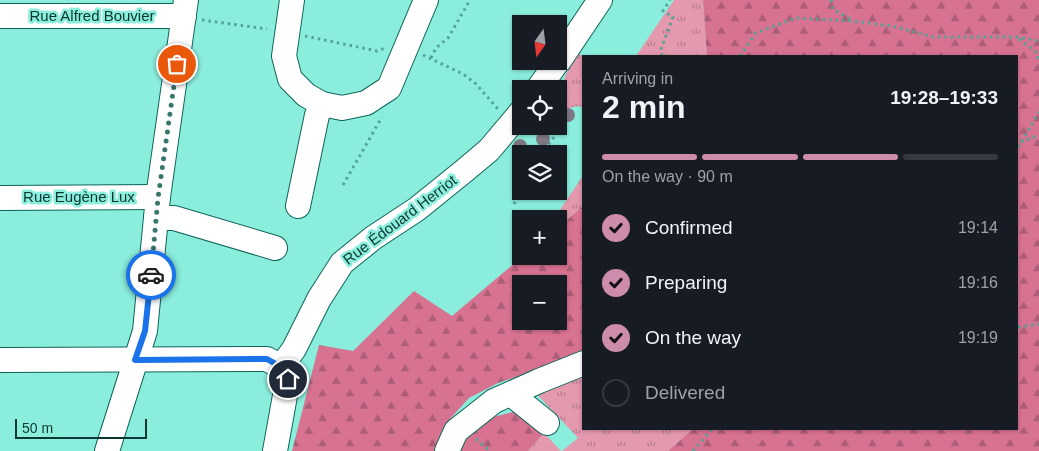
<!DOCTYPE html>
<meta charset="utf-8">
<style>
:root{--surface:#171b24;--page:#20242c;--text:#f1f3f6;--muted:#9ea1a6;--line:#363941;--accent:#cd8cac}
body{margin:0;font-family:Arial,sans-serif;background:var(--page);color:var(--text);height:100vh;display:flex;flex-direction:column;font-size:19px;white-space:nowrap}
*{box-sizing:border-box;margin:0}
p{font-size:16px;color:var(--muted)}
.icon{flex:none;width:28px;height:28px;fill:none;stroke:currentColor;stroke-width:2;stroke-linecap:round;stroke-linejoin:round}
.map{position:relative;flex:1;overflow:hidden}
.side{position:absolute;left:582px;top:55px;width:436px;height:375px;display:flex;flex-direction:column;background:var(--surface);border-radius:0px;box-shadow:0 1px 4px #0004}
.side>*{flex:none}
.needle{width:32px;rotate:194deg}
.fabs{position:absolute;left:512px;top:15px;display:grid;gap:10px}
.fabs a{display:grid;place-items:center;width:55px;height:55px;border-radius:0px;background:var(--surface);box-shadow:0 1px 4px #0004;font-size:25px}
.scale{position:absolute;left:15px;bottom:12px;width:132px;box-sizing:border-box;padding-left:5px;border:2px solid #0a3731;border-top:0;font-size:14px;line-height:18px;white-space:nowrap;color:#0a3731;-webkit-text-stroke:4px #8beedd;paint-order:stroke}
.pin{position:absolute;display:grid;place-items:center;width:42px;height:42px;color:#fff;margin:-21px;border:2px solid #fff;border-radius:50%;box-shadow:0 1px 5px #0007}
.courier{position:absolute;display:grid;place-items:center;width:50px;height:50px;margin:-25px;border:4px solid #1a73e8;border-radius:50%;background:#fff;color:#222;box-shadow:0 1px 6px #0007}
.summary em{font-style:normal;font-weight:800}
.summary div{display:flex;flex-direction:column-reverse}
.summary{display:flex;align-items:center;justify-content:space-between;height:85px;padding:0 20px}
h1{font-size:32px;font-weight:800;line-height:38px}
.bar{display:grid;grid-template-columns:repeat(4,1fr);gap:8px 5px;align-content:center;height:60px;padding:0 20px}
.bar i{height:6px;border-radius:4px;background:var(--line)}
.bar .current{background:var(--accent)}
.bar p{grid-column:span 4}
ol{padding:0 20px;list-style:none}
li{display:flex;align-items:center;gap:15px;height:55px}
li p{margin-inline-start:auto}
li .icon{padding:5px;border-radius:50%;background:var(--accent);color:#111;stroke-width:4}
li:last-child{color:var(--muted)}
li i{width:28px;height:28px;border:2px solid var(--line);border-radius:50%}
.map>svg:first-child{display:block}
</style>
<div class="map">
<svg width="1039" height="451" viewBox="0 0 1039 451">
<defs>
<pattern id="grass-tufts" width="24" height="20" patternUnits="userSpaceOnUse" patternTransform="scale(1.25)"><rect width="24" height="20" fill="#e499ae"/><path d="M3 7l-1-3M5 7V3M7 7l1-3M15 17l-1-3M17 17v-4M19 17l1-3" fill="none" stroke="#b77e8e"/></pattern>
<pattern id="forest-firs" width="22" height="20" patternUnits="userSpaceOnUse" patternTransform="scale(1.25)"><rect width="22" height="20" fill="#d87291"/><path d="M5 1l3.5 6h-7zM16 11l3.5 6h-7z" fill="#ad5e77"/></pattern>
</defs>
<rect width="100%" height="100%" fill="#8beedd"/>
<!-- grass -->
<g fill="url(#grass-tufts)">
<path d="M 674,0 L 703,0 L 707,56 L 636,56 Z"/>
<path d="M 578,53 L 584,57 L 584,109 L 579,106 L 559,110 L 565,76 Z"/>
<path d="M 584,174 L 584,205 L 559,227 L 559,219 L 554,219 Z"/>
<path d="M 584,369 L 584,429 L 694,429 L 668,451 L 562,451 L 578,438 L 532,389 Z"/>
<path d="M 544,433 L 561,451 L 528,451 Z"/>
</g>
<!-- forest -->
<g fill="url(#forest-firs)" fill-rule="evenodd">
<path d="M 703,0 L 1039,0 L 1039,451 L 668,451 L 693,429 L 1018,429 L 1018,56 L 707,56 Z"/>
<path d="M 584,205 L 584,355 L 498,383 L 469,398 L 450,419 L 466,430 L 481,420 L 513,412 L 528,419 L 544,433 L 528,451 L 292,451 L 319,345 L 353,351 L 414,291 L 452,316 L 523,256 L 559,256 L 559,227 ZM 521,284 L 559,284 L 559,321 L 521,321 Z"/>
</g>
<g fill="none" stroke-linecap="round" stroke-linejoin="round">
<defs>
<g id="minor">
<path d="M 292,0 L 284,56 L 290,79 L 306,95 L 322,104 L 342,108 L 366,103 L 389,88 L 426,0"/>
<path d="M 0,16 L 184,16"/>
<path d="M 559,61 L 600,0"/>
<path d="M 538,89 L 558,61"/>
<path d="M 0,198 L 158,197"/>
<path d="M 298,206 L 317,115 L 322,104"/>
<path d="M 156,218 L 174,218 L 275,248"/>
<path d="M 0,360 L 267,359 L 281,367 L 288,379 L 275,451"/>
<path d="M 281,367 L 294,349 L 319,299 L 342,263 L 373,238 L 417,209 L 464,171 L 489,150 L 521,112"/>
<path d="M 511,394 L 547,423"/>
<path d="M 107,451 L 145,331 L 158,197 L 186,0"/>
<path d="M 447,451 L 456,431 L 494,401 L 539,381 L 584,363"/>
</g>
</defs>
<!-- minor casing -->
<use href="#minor" stroke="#0d6459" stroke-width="26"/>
<!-- path -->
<g stroke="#55a295" stroke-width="3" stroke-dasharray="2.5 4" stroke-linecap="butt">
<path d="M 831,0 L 833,9 L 851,20"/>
<path d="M 202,20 L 267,29"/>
<path d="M 305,36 L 377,51 L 385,48"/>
<path d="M 1019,39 L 1036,52 L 1039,62"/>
<path d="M 423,55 L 463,74 L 476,84 L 498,109"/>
<path d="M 662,56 L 661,49 L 673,17 L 663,11 L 670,0"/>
<path d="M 740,56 L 756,33 L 795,18 L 851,21 L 892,26 L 933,37 L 1017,37 L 1039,41"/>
<path d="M 431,58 L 436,48 L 448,38 L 470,0"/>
<path d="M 1021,142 L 1039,135"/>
<path d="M 1018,147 L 1039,112"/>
<path d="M 540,154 L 553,139 L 553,126"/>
<path d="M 343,185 L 382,117"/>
<path d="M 514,204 L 521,190"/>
<path d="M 1018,327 L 1039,324"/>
<path d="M 476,439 L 490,451"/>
<path d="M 693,451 L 712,429"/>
</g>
<!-- minor -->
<use href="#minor" stroke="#fff" stroke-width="24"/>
</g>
<!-- trees -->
<g fill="#7f7885">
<circle cx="568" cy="115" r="7"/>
<circle cx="543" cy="139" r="7"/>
<circle cx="520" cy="146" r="7"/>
</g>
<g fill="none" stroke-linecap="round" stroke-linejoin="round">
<!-- done -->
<path stroke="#37776d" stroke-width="5" stroke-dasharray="0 9" d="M 151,275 L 158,198 L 177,64"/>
<!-- route -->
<path stroke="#1a73e8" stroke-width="6" d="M 151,275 L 145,331 L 135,360 L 267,359 L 281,367 L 288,379"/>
</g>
<g text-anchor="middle" stroke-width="5" stroke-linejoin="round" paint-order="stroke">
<!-- street labels -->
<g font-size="15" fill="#0a3731" stroke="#8beedd">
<text x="92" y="21">Rue Alfred Bouvier</text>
<text x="79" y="202">Rue Eugène Lux</text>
<text transform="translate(400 220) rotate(-37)" y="5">Rue Édouard Herriot</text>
</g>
</g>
</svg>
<div class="fabs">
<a><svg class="needle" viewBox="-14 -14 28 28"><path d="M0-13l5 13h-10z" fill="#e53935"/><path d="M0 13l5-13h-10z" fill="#9ea1a6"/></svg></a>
<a><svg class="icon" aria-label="locate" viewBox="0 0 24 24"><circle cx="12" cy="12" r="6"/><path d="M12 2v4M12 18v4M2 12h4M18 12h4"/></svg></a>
<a><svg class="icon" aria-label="layers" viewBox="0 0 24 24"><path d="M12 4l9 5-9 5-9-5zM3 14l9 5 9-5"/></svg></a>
<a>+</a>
<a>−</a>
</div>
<div class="scale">50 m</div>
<div class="pin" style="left:177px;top:64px;background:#ea580c"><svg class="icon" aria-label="bag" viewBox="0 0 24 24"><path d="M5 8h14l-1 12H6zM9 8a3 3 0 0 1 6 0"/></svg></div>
<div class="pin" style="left:288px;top:379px;background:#1f2937"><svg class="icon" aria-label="home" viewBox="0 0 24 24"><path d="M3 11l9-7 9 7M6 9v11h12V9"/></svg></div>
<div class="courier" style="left:151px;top:275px"><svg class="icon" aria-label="car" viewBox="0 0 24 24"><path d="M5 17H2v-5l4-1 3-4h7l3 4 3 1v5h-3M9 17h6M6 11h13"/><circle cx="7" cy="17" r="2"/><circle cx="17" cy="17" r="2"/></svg></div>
<section class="side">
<div class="summary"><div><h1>2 min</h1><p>Arriving in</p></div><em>19:28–19:33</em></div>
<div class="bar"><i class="current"></i><i class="current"></i><i class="current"></i><i></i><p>On the way · 90 m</p></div>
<ol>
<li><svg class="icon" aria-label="check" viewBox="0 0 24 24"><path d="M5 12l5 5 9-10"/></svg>Confirmed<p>19:14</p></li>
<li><svg class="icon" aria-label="check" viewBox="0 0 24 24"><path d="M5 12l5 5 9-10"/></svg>Preparing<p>19:16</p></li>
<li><svg class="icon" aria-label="check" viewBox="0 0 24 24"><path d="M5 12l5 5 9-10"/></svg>On the way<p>19:19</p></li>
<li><i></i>Delivered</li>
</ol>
</section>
</div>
